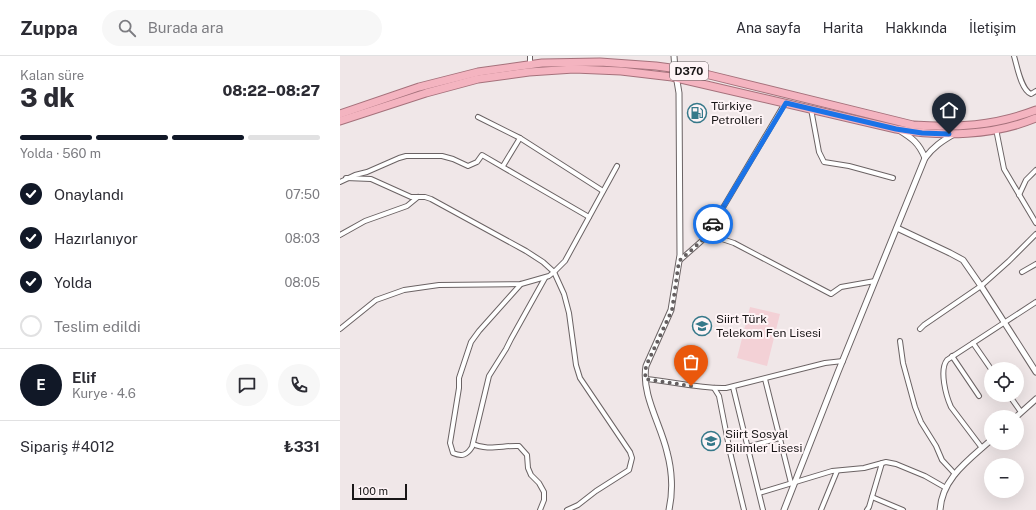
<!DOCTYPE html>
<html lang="tr">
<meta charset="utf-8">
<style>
:root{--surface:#fff;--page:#f7f7f7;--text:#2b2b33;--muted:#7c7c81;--line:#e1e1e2;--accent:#111827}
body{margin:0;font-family:"Public Sans",sans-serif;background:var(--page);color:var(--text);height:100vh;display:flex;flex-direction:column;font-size:15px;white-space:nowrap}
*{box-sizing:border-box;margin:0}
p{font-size:13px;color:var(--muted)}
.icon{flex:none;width:22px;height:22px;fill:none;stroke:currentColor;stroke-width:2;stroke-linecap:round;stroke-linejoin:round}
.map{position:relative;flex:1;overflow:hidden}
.panel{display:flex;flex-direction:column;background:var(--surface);width:340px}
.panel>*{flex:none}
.buttons{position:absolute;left:644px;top:306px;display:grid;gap:8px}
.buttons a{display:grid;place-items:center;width:40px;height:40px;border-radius:50%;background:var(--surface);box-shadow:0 4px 16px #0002;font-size:20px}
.scale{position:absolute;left:12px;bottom:10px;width:55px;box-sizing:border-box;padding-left:4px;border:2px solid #191617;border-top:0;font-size:11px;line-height:14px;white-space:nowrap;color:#191617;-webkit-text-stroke:3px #fef4f6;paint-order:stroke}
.pin{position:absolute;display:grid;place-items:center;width:34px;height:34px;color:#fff;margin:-41px -17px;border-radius:50% 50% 50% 0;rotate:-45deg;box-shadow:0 0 4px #0007}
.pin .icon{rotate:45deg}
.courier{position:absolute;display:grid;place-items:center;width:40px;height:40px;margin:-20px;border:3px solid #1a73e8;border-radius:50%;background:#fff;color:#222;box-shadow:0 1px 5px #0007}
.overview em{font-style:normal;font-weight:800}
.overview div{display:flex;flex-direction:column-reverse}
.overview{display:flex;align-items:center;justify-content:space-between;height:68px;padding:0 20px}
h1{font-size:26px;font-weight:800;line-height:30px}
.bar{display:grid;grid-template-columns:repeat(4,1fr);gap:6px 4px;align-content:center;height:48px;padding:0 20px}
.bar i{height:5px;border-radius:3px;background:var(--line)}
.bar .on{background:var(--accent)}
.bar p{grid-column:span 4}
.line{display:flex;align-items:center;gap:10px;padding:0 20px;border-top:1px solid var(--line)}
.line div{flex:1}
.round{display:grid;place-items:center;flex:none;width:42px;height:42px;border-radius:21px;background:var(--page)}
ol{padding:0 20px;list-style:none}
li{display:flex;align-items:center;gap:12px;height:44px}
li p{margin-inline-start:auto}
li .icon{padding:4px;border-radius:50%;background:var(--accent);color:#fff;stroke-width:4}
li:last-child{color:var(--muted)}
li i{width:22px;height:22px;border:2px solid var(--line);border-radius:50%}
header{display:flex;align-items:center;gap:24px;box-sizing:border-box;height:56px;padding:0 20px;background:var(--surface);border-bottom:1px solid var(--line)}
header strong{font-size:19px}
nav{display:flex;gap:22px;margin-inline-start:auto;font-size:14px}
.search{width:280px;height:36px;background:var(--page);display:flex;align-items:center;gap:10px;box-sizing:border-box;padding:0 14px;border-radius:22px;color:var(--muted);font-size:15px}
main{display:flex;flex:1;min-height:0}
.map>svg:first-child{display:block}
</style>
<header>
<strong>Zuppa</strong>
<div class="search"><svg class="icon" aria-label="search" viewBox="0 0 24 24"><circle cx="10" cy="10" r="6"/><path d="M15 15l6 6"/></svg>Burada ara</div>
<nav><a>Ana sayfa</a><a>Harita</a><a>Hakkında</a><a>İletişim</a></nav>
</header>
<main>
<section class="panel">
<div class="overview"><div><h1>3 dk</h1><p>Kalan süre</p></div><em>08:22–08:27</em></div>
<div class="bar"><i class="on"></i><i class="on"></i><i class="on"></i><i></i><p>Yolda · 560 m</p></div>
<ol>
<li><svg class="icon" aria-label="check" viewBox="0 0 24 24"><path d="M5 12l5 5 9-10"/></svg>Onaylandı<p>07:50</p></li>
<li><svg class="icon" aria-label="check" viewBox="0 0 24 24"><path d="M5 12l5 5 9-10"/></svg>Hazırlanıyor<p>08:03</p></li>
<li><svg class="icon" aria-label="check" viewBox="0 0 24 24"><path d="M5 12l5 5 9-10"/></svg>Yolda<p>08:05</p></li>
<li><i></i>Teslim edildi</li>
</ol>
<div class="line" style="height:72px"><b class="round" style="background:var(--accent);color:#fff">E</b><div><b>Elif</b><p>Kurye · 4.6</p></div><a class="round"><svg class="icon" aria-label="chat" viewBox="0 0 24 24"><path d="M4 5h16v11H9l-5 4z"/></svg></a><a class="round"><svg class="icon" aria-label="phone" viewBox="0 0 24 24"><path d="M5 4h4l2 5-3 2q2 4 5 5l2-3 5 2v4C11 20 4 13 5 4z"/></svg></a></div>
<div class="line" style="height:52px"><div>Sipariş #4012</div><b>₺331</b></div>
</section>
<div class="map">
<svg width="696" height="454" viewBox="0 0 696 454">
<rect width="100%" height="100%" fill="#f0e7e8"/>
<!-- green -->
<path fill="#f3d1d6" d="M 410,251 L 440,258 L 427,310 L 397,302 Z"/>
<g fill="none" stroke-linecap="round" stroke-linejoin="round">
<defs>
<g id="minor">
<path d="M 190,0 L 190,8"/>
<path d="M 674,0 C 677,10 681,34 691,38 L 696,35"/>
<path d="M 471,53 L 479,96 L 484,106 L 509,110 L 553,122"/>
<path d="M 138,61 L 180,82 L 263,135"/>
<path d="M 656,73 L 664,113 L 696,167"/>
<path d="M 163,110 L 180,82"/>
<path d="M 6,122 L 31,123 L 71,141 L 85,141 L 91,143 L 186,195 L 203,206 L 214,216 L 224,238 L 229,257 L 236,309 L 240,322 L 290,396 L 292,402 L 289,414 L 256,435 L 238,449 L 227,454"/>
<path d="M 0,126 L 15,119 L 27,116 L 59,102 L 66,100 L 102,100 L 113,103 L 128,110 L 137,106 L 142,99 L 249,161"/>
<path d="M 679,139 L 686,124 L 696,114"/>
<path d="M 0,179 L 25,165 L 67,150 L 78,141"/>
<path d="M 365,182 L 445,47"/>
<path d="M 339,205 L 365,182 L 382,183 L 394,187 L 491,238 L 501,231 L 535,225"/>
<path d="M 682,216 L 696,208"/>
<path d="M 181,228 L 139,275 L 131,286 L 119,322 L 119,332 L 110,387 L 113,397 C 122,401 127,399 132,391 L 149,320 L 166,293 L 171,283 L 205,222"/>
<path d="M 0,273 L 36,244 L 64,234 L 99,229 L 181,228 L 209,220 L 214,216 L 225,205 L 277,110"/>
<path d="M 580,273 L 584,269 L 641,230 L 669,205 L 696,178"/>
<path d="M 560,285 L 563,307 L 575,351 L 581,366 L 596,390 L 602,404 L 615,418"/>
<path d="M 633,287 L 651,313"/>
<path d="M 612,300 L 639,340"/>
<path d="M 305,323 C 332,325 358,333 386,332 L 485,307 L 503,305"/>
<path d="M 425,323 L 451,427"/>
<path d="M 393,331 L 423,454"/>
<path d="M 374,332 L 379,340 L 390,396 L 404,454"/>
<path d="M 669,339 L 681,356"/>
<path d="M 133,388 C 147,395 164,389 179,390 L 187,399 L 188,412 L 191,419 L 199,427 L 204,436 L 204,444 L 200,454"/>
<path d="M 642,392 L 611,351 C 606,340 599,314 607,304 L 696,246"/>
<path d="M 390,396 L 439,382"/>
<path d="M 419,437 L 492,415 L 524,412 L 546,406 L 556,408 L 585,420 L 606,432"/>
<path d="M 532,441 L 563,454"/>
<path d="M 481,454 L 497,415"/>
<path d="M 527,454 L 529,451 L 542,407"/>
</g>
<g id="tertiary">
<path d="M 559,74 C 572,82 579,87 585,102 C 593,91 602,85 614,78"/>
<path d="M 557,172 L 610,197 L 623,204 L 641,230 L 696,316"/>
<path d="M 676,361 L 696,343"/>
<path d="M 329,454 C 333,436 332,414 327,396 C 321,369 301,338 306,310 L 331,254 L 340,199 L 339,37 L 335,13 L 334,0"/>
<path d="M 444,454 L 498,316 L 585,102"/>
<path d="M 600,454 C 602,422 629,404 651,384"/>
</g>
<g id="trunk">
<path d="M 0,58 L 79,31 L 138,16 L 202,7 L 260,6 L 316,10 L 353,15 L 573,69 C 617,72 654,70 696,54"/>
<path d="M 0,65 L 86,37 L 138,23 L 189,16 L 234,13 L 281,15 L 332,21 L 556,73 C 602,81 653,80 696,62"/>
</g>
</defs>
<!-- minor casing -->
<use href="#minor" stroke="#6b6364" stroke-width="6"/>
<!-- tertiary casing -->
<use href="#tertiary" stroke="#6b6364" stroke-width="7"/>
<!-- trunk casing -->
<use href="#trunk" stroke="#a5717b" stroke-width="9"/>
<!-- minor -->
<use href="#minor" stroke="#fff" stroke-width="4"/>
<!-- tertiary -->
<use href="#tertiary" stroke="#fff" stroke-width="5"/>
<!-- trunk -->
<use href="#trunk" stroke="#f4b4c0" stroke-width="7"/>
</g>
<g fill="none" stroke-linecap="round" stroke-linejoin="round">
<!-- done -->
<path stroke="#645f60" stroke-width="4" stroke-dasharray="0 7.2" d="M 351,330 L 305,323 L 306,310 L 332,254 L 339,205 L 365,182 L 373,168"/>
<!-- route -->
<path stroke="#1a73e8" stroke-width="5" d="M 373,168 L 446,47 L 556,73 L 582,77 L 609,78"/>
</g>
<!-- icons -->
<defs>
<symbol id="fuel-ring" viewBox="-11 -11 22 22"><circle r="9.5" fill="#fef4f6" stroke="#357889" stroke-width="1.5"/><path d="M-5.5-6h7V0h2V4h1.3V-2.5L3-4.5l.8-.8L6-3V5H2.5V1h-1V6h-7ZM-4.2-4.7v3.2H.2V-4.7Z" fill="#357889"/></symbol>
<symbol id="school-ring" viewBox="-11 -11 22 22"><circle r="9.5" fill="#fef4f6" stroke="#357889" stroke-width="1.5"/><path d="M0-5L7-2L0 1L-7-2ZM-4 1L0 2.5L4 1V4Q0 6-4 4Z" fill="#357889"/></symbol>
</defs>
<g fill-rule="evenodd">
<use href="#fuel-ring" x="346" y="46" width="22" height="22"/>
<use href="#school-ring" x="351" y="259" width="22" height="22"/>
<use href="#school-ring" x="360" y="374" width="22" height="22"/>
</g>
<g text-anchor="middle" stroke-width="4" stroke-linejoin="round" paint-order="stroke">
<!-- shield labels -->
<rect fill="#fef4f6" stroke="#5e595a" stroke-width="1" x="330" y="6" width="38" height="18" rx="3"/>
<g font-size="11" font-weight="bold" fill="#191617">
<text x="349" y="19">D370</text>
</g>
<!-- poi labels -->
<g font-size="12" fill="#191617" stroke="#fef4f6" text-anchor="start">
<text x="371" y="54">Türkiye<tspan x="371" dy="14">Petrolleri</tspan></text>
<text x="376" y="267">Siirt Türk<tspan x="376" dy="14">Telekom Fen Lisesi</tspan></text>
<text x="385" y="382">Siirt Sosyal<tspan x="385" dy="14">Bilimler Lisesi</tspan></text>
</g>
</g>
</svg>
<div class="buttons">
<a><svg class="icon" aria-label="locate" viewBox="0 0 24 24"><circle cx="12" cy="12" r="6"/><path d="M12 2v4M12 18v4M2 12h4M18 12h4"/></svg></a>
<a>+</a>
<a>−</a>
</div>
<div class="scale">100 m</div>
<div class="pin" style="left:351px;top:330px;background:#ea580c"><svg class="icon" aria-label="bag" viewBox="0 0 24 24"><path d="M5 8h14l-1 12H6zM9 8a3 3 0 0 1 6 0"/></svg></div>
<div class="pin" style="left:609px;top:78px;background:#1f2937"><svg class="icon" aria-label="home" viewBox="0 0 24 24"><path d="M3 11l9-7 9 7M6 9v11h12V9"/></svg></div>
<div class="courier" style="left:373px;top:168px"><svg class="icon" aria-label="car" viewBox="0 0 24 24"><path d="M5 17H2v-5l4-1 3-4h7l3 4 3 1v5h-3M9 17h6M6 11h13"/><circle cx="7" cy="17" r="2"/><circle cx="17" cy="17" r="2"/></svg></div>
</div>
</main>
